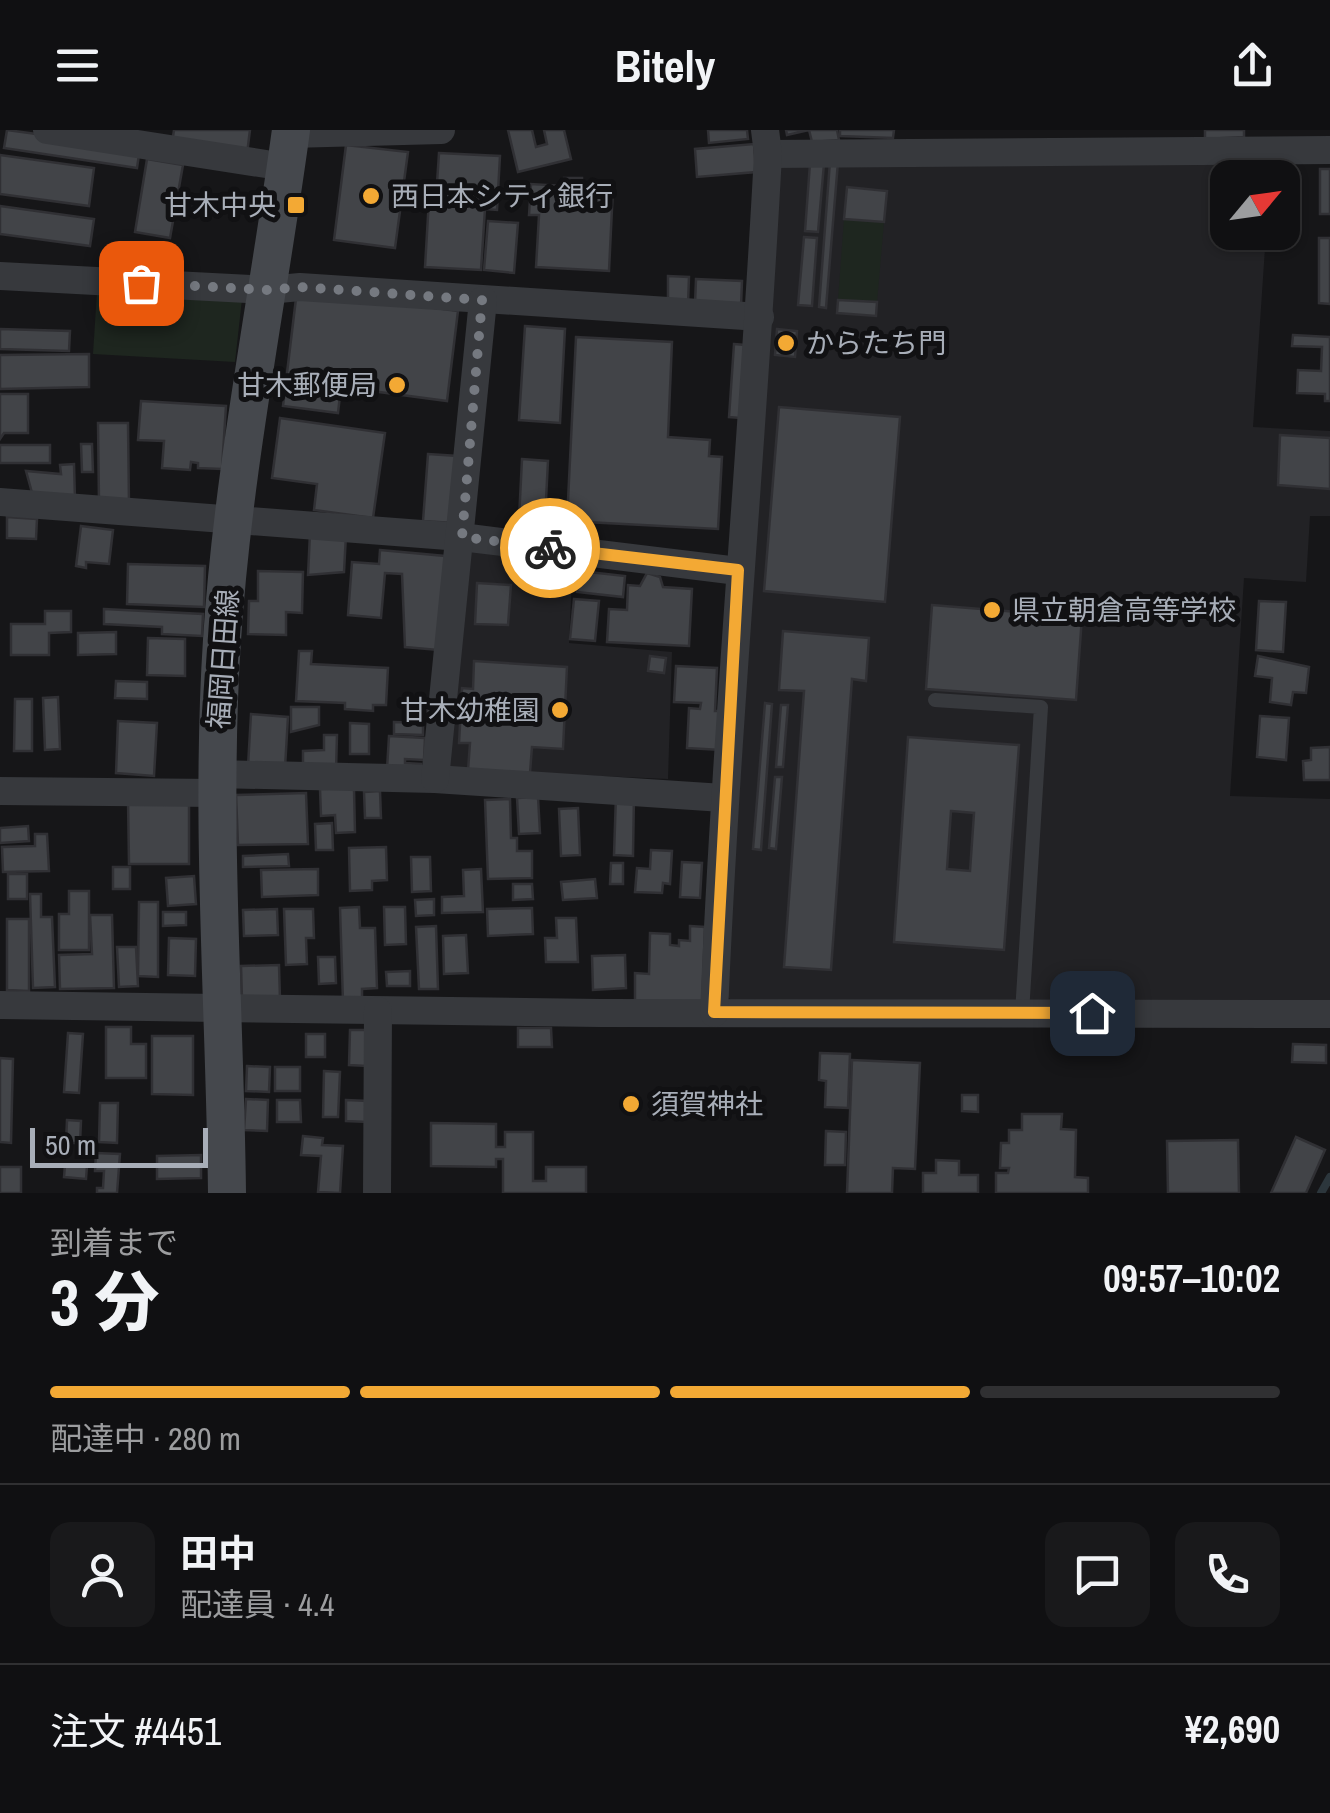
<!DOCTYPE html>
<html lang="ja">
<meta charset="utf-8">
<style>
:root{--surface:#101012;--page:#19191b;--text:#f1f3f6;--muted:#9c9d9f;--line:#303032;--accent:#f3a934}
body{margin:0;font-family:"Archivo Narrow","Noto Sans JP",sans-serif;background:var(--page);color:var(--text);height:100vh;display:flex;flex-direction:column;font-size:38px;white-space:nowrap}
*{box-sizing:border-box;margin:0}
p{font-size:32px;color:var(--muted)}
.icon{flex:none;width:55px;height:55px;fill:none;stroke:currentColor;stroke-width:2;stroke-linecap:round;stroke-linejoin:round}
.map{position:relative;height:1063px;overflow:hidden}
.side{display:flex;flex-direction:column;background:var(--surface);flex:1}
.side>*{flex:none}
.needle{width:65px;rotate:61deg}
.controls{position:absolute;left:1210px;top:30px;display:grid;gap:20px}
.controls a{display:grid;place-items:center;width:90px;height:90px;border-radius:20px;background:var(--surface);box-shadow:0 2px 8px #0004,0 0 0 2px var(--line);font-size:50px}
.scale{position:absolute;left:30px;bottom:25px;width:178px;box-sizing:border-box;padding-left:10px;border:5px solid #a8aeb8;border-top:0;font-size:28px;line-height:35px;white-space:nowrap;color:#a8aeb8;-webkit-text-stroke:8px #111113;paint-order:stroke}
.pin{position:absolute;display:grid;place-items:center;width:85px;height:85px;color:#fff;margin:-42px;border-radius:20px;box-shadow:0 5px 15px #0006}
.courier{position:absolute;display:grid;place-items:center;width:100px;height:100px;margin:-50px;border:8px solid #f3a934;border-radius:50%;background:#fff;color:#222;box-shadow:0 2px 12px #0007}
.overview em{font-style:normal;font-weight:800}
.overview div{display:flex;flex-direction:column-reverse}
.overview{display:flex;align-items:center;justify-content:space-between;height:170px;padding:0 50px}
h1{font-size:65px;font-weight:800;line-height:75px}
.bar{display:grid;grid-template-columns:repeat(4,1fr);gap:15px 10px;align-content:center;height:120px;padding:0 50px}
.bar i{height:12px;border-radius:8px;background:var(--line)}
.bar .active{background:var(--accent)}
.bar p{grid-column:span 4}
.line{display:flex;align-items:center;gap:25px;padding:0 50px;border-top:2px solid var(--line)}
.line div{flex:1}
.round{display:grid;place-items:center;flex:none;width:105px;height:105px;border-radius:20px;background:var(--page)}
header{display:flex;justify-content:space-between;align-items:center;height:130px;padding:0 50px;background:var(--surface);font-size:45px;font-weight:800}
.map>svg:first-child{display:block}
</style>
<header><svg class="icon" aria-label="menu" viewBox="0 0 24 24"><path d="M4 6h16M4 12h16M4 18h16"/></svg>Bitely<svg class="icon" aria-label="share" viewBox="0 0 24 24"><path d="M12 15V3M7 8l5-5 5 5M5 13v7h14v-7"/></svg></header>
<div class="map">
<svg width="1330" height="1063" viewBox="0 0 1330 1063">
<rect width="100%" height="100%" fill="#161618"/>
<!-- built -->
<g fill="#222225">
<path d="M 1270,28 L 1269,47 L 1228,48 L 1228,102 L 1266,103 L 1253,297 L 1330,301 L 1330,386 L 1310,386 L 1306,452 L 1244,448 L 1230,666 L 1330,669 L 1330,875 L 731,870 L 723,862 L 778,29 Z"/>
<path d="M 469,415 L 573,426 L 569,513 L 672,522 L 668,649 L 443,639 Z"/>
</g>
<!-- green -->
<g fill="#1e261f">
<path d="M 844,89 L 884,92 L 877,172 L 838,170 Z"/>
<path d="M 97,162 L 242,169 L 235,232 L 93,224 Z"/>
</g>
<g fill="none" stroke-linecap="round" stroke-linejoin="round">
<!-- stream -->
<path stroke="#2c363c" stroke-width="8" d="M 1321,1063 L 1330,1047"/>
</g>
<!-- building -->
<g fill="#424448" stroke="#303034" stroke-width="2.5" fill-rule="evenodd">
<path d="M 7,0 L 140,18 L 137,38 L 4,18 Z"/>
<path d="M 174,0 L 250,0 L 247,24 L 172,13 Z"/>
<path d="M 508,0 L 532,0 L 536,17 L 547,14 L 544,0 L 564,0 L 571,29 L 518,42 Z"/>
<path d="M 708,0 L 747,0 L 748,9 L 709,13 Z"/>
<path d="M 786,0 L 837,0 L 839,10 L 812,12 L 809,0 L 787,5 Z"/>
<path d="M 840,0 L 894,0 L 893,8 L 840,6 Z"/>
<path d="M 1205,0 L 1244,0 L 1244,7 L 1205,9 Z"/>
<path d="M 754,14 L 756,42 L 697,47 L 695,19 Z"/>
<path d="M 346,15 L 408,22 L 395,118 L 334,110 Z"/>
<path d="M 439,23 L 500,26 L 497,80 L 485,79 L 481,140 L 425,137 L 430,52 L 437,53 Z"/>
<path d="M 0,25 L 94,38 L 89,76 L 0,64 Z"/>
<path d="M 147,29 L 183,35 L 170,108 L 135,102 Z"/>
<path d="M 830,31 L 838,32 L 826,178 L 819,177 Z"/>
<path d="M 810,33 L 824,34 L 818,102 L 805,101 Z"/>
<rect x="1320" y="39" width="10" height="45"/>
<path d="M 564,48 L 582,48 L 582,56 L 613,58 L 609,141 L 536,137 L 539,85 L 529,85 L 531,54 L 564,56 Z"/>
<path d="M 847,57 L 887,61 L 884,92 L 844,89 Z"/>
<path d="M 0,76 L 94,89 L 90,116 L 0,104 Z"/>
<path d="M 488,91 L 518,93 L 514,143 L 484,140 Z"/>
<path d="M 804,107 L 817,108 L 812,176 L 798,175 Z"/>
<path d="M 1319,108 L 1330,108 L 1330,174 L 1319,173 Z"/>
<path d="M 668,146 L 689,147 L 688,174 L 668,173 Z"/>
<path d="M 696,149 L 742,151 L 741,177 L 695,174 Z"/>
<path d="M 297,160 L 458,181 L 447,271 L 341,257 L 338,283 L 283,276 Z"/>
<path d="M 838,170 L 877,172 L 876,186 L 837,183 Z"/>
<path d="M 525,196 L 565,199 L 560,293 L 519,290 Z"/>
<path d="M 0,199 L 70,201 L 69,221 L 0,219 Z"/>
<path d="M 777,199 L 797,201 L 795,227 L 775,225 Z"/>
<path d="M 1293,205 L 1330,207 L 1330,271 L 1325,271 L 1325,264 L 1297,263 L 1298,240 L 1321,241 L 1322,217 L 1292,216 Z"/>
<path d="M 576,207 L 672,212 L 668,307 L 710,310 L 709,326 L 722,327 L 718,399 L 567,391 Z"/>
<path d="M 734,214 L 745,215 L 740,288 L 729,287 Z"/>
<path d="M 89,224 L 89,257 L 0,259 L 0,225 Z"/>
<path d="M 0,264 L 28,264 L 28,303 L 4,303 L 0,309 Z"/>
<path d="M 141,271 L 226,276 L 222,339 L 198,338 L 198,333 L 191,332 L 190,340 L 162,338 L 164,311 L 138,310 Z"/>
<path d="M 779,277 L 900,287 L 885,472 L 764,461 Z"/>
<path d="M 280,288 L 385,303 L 373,388 L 314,380 L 317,354 L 272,348 Z"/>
<path d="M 98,293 L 128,293 L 129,374 L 99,374 Z"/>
<path d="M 1280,305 L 1330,308 L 1330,359 L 1278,355 Z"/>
<path d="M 81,314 L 92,314 L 93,342 L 82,342 Z"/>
<rect x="0" y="315" width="50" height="18"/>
<path d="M 428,324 L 458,326 L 453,393 L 423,391 Z"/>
<path d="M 522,329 L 548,331 L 545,390 L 519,389 Z"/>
<path d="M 74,334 L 75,369 L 34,370 L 26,341 L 61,344 L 60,335 Z"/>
<path d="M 7,387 L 37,389 L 36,409 L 7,408 Z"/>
<path d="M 81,396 L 113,400 L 109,434 L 86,432 L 86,438 L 76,436 Z"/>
<path d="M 310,403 L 346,405 L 344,442 L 308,445 Z"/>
<path d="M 380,420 L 445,426 L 438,520 L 405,517 L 402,444 L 385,443 L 381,488 L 348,485 L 352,432 L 379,434 Z"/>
<path d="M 128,434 L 205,436 L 204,477 L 127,474 Z"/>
<path d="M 258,441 L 303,442 L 302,483 L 286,482 L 286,505 L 248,504 L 249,471 L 258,471 Z"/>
<path d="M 580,441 L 625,446 L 623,467 L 577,462 Z"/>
<path d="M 647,443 L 660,447 L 663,457 L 692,459 L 689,516 L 607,512 L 609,479 L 627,480 L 628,455 L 640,456 Z"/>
<path d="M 477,453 L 511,455 L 508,495 L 475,494 Z"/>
<path d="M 574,469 L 599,471 L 595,511 L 570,509 Z"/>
<path d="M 1259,471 L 1286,472 L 1283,522 L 1256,520 Z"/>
<path d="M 932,475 L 1082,487 L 1076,570 L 926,559 Z"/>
<path d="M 104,479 L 203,484 L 202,506 L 162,504 L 162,497 L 104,494 Z"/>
<path d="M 45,481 L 71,481 L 71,502 L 49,503 L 49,525 L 11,525 L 11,494 L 45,494 Z"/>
<path d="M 783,501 L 869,508 L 866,551 L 852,549 L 831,840 L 784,837 L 804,561 L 779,560 Z"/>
<path d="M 116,502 L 116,524 L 78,525 L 78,503 Z"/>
<path d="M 148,508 L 185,509 L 185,546 L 147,545 Z"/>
<path d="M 299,521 L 312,521 L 311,534 L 388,538 L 386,575 L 373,575 L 373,581 L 345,579 L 345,573 L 296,571 Z"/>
<path d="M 650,526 L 666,528 L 664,543 L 648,541 Z"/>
<path d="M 1258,526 L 1309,537 L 1306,563 L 1293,562 L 1291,575 L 1270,572 L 1272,548 L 1255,546 Z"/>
<path d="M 474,531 L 567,537 L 563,619 L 532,617 L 530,643 L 468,640 L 470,613 L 459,613 L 462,558 L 473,559 Z"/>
<path d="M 676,536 L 717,538 L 715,581 L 723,581 L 721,620 L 687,618 L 689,578 L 700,579 L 701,573 L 674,572 Z"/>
<path d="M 116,551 L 147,552 L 147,569 L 115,568 Z"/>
<path d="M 58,567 L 60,619 L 45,620 L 43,568 Z"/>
<path d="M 15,569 L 32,569 L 32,621 L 14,621 Z"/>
<path d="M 410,573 L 427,574 L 427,589 L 409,588 Z"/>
<path d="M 765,573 L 772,574 L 761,720 L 753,719 Z"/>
<path d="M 781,575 L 788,575 L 783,637 L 776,637 Z"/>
<path d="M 291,577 L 319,577 L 319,595 L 291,602 Z"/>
<path d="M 251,584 L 288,587 L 285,638 L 248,636 Z"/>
<path d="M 1260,586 L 1289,588 L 1286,630 L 1257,627 Z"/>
<path d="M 118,591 L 157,593 L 154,646 L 116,643 Z"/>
<path d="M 394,592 L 423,593 L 423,605 L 394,604 Z"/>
<path d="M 350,593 L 369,594 L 369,624 L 350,624 Z"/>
<path d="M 324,605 L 337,605 L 336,642 L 303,642 L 303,621 L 324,620 Z"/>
<path d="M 389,606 L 425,608 L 424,630 L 405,629 L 405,633 L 421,634 L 420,648 L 387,639 Z"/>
<path d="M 908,607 L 1019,615 L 1004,820 L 894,812 ZM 951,681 L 974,683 L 970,741 L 947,739 Z"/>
<path d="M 1330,617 L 1330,650 L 1304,650 L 1303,631 L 1311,630 L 1311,618 Z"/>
<path d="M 775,647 L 782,647 L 776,719 L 769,718 Z"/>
<path d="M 354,658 L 355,702 L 336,703 L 335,685 L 321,686 L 320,659 Z"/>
<path d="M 380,661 L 381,688 L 365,688 L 364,662 Z"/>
<path d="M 306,663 L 308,714 L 238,715 L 236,665 Z"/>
<path d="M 616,665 L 634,665 L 633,726 L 614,725 Z"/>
<path d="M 538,667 L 540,703 L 519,704 L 517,668 Z"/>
<path d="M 510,669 L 511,708 L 517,708 L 517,721 L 532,721 L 532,748 L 488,749 L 485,670 Z"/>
<path d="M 128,670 L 189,670 L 189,734 L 129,734 Z"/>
<path d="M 578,678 L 580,725 L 561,726 L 559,679 Z"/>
<path d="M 332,693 L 333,720 L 316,720 L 315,694 Z"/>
<path d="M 28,696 L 29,711 L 0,713 L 0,698 Z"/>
<path d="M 35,704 L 47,704 L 49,741 L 3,742 L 2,717 L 35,716 Z"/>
<path d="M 386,717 L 387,750 L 372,751 L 372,760 L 350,761 L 349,718 Z"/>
<path d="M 651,720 L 672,721 L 670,754 L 663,753 L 662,763 L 635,762 L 637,738 L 650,739 Z"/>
<path d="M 288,724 L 289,736 L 243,737 L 243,726 Z"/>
<path d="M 411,727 L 430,727 L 431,761 L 412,762 Z"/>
<path d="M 682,732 L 702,733 L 700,768 L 680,767 Z"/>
<path d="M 611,733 L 623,733 L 623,754 L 610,754 Z"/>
<rect x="113" y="737" width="17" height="22"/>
<path d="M 318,739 L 318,765 L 262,767 L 261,740 Z"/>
<path d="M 481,739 L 483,782 L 442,783 L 442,767 L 464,766 L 463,740 Z"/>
<rect x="8" y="744" width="19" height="25"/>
<path d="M 194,746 L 196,774 L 168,776 L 166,748 Z"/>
<path d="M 595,749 L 597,768 L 563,770 L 561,752 Z"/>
<path d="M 513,754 L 532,754 L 533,769 L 513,770 Z"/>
<path d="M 69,761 L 89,761 L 89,820 L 59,820 L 59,784 L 69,784 Z"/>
<path d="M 30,764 L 41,764 L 41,787 L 52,787 L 55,857 L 33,858 Z"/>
<path d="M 434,769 L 434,785 L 416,786 L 415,770 Z"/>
<path d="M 139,772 L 158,772 L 158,847 L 138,846 Z"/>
<path d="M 359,777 L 360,798 L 375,798 L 377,858 L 362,859 L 362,872 L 343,872 L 340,778 Z"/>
<path d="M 384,777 L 405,777 L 406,814 L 385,815 Z"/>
<path d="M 532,778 L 533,804 L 488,806 L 487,779 Z"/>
<path d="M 277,779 L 278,805 L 244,806 L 243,780 Z"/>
<path d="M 284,779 L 313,779 L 314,808 L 306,808 L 307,834 L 286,835 Z"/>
<path d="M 163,782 L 186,782 L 186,795 L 163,796 Z"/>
<path d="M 90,785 L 112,785 L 114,858 L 60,859 L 59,825 L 92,824 Z"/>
<path d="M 556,788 L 576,788 L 578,832 L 546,832 L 545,808 L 557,808 Z"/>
<path d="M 7,789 L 29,789 L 29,861 L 7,860 Z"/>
<path d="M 436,796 L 438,859 L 419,859 L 416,797 Z"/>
<path d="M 690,796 L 705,797 L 702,878 L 635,876 L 635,843 L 649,844 L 650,803 L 670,804 L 670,815 L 679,816 L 679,810 L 690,811 Z"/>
<path d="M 466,805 L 468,843 L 444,844 L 443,806 Z"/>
<path d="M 169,808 L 196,809 L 195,846 L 168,845 Z"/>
<path d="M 117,817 L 136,817 L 138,856 L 119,857 Z"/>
<path d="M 625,825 L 626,858 L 593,860 L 592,826 Z"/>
<path d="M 318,827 L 335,827 L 336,853 L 319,854 Z"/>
<path d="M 279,835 L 280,869 L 242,871 L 241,836 Z"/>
<path d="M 410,841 L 410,856 L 387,856 L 386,842 Z"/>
<path d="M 106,897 L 131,897 L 131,914 L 146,914 L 146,948 L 106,948 Z"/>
<path d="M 518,898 L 551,898 L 552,917 L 518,917 Z"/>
<path d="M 350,900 L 369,900 L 367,936 L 349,935 Z"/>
<path d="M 68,903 L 83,904 L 79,963 L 64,962 Z"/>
<rect x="306" y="904" width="19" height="23"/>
<path d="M 152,906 L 193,906 L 193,965 L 152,964 Z"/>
<path d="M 1293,914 L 1326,915 L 1326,933 L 1292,932 Z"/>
<path d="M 820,923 L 850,924 L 848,978 L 825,977 L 826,951 L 819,950 Z"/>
<path d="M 0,928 L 13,929 L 11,1013 L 0,1012 Z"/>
<path d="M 852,930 L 920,933 L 915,1039 L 893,1038 L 892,1063 L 847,1063 Z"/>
<path d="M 247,936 L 270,937 L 269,962 L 246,961 Z"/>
<rect x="275" y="937" width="25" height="24"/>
<path d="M 324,941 L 340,942 L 338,987 L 323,987 Z"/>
<path d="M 962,965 L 978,965 L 978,982 L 962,981 Z"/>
<path d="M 246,969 L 268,970 L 267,1001 L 244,1000 Z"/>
<path d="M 277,970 L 300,970 L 301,992 L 277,992 Z"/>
<path d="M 346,970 L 369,971 L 368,992 L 346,991 Z"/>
<path d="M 100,973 L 118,973 L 117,1013 L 99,1012 Z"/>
<path d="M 1022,984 L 1062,984 L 1061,999 L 1076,1000 L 1075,1047 L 1088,1048 L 1088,1063 L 996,1063 L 996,1043 L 1008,1043 L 1009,1038 L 1000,1038 L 1001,1013 L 1009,1013 L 1009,1000 L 1022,1000 Z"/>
<path d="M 67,990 L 81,991 L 80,1013 L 66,1013 Z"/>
<path d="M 431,993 L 496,994 L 496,1017 L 505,1017 L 505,1002 L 533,1002 L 533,1051 L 546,1051 L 546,1037 L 586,1037 L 586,1063 L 503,1063 L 503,1029 L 496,1029 L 496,1037 L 431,1036 Z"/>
<path d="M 826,1001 L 846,1002 L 845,1035 L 825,1035 Z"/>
<path d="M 303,1006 L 323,1008 L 322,1015 L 343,1016 L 340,1063 L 318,1062 L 321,1026 L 301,1025 Z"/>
<path d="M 1296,1007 L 1325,1020 L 1306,1063 L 1271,1063 Z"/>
<path d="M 1238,1010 L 1239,1063 L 1168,1063 L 1167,1011 Z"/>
<path d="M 96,1023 L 120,1024 L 117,1063 L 97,1063 L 97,1058 L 103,1058 L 104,1041 L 95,1041 Z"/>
<path d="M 201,1025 L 201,1048 L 157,1049 L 157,1026 Z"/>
<path d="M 936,1030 L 959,1031 L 959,1045 L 978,1045 L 978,1063 L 923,1063 L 923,1043 L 936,1043 Z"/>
<path d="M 65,1035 L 87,1036 L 86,1049 L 64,1047 Z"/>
<rect x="0" y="1037" width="21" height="26"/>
</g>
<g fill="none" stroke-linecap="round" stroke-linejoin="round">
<!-- service -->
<path stroke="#37393d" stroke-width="14" d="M 935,570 L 1041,577 L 1022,883"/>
<!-- minor -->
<g stroke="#37393d" stroke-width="28">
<path d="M 47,0 L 285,37"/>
<path d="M 290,4 L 441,0"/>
<path d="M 768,24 L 1330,20"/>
<path d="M 0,146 L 268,160 L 300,157 L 760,187"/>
<path d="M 0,372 L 461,407 L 738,441"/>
<path d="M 216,644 L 435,649 L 723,668"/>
<path d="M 435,649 L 483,170"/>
<path d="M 0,661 L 216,663"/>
<path d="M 0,875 L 600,883 L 1330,884"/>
<path d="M 714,883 C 726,596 753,310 768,24 L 765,0"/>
<path d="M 377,1063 L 378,881"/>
</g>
<!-- secondary -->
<path stroke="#45484d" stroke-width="38" d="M 227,1063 C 225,879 210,694 222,510 C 233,339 268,170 291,0"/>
</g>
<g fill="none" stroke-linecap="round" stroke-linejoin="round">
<!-- done -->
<path stroke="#757980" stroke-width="10" stroke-dasharray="0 18" d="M 141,153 L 268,160 L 300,157 L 482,170 L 462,407 L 550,418"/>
<!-- route -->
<path stroke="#f3a934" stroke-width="12" d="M 550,418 L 738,440 L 714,882 L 1092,883"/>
</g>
<!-- markers -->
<g fill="#f3a934" stroke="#111113" stroke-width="4">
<circle cx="371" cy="66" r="10"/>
<rect x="286" y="65" width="20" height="20" rx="5"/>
<circle cx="786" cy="213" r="10"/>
<circle cx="397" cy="255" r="10"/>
<circle cx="992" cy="480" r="10"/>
<circle cx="560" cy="580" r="10"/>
<circle cx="631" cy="974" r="10"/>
</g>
<g text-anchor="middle" stroke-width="10" stroke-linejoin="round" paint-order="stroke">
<!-- poi labels -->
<g font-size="28" fill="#a8aeb8" stroke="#111113" text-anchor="start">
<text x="391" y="76">西日本シティ銀行</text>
<text x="276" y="85" text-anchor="end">甘木中央</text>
<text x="806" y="223">からたち門</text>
<text x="377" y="265" text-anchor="end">甘木郵便局</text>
<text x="1012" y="490">県立朝倉高等学校</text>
<text x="540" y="590" text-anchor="end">甘木幼稚園</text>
<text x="651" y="984">須賀神社</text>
</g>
<!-- street labels -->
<g font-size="28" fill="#a8aeb8" stroke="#111113">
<text transform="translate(223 529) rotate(-86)" y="10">福岡日田線</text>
</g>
</g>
</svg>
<div class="controls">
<a><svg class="needle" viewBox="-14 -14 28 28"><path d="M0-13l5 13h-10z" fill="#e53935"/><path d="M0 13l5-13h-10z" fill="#9c9d9f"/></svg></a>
</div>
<div class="scale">50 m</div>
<div class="pin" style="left:141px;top:153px;background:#ea580c"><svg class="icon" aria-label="bag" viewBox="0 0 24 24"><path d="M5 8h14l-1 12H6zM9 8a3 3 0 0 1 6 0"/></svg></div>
<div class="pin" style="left:1092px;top:883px;background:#1f2937"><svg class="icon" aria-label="home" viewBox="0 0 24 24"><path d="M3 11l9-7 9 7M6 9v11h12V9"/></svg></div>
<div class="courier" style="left:550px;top:418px"><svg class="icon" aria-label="bike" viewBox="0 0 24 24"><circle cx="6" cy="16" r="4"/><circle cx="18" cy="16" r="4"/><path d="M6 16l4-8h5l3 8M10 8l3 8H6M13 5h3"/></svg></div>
</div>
<section class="side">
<div class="overview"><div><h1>3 分</h1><p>到着まで</p></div><em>09:57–10:02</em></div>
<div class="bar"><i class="active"></i><i class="active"></i><i class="active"></i><i></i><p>配達中 · 280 m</p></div>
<div class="line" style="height:180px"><a class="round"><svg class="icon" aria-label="person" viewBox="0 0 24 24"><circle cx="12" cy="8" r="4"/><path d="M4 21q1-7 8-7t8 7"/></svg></a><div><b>田中</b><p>配達員 · 4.4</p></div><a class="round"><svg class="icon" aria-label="chat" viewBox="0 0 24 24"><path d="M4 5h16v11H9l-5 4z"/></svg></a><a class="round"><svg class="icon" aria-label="phone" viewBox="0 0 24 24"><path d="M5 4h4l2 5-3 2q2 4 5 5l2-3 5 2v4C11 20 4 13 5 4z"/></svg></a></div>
<div class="line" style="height:130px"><div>注文 #4451</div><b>¥2,690</b></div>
</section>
